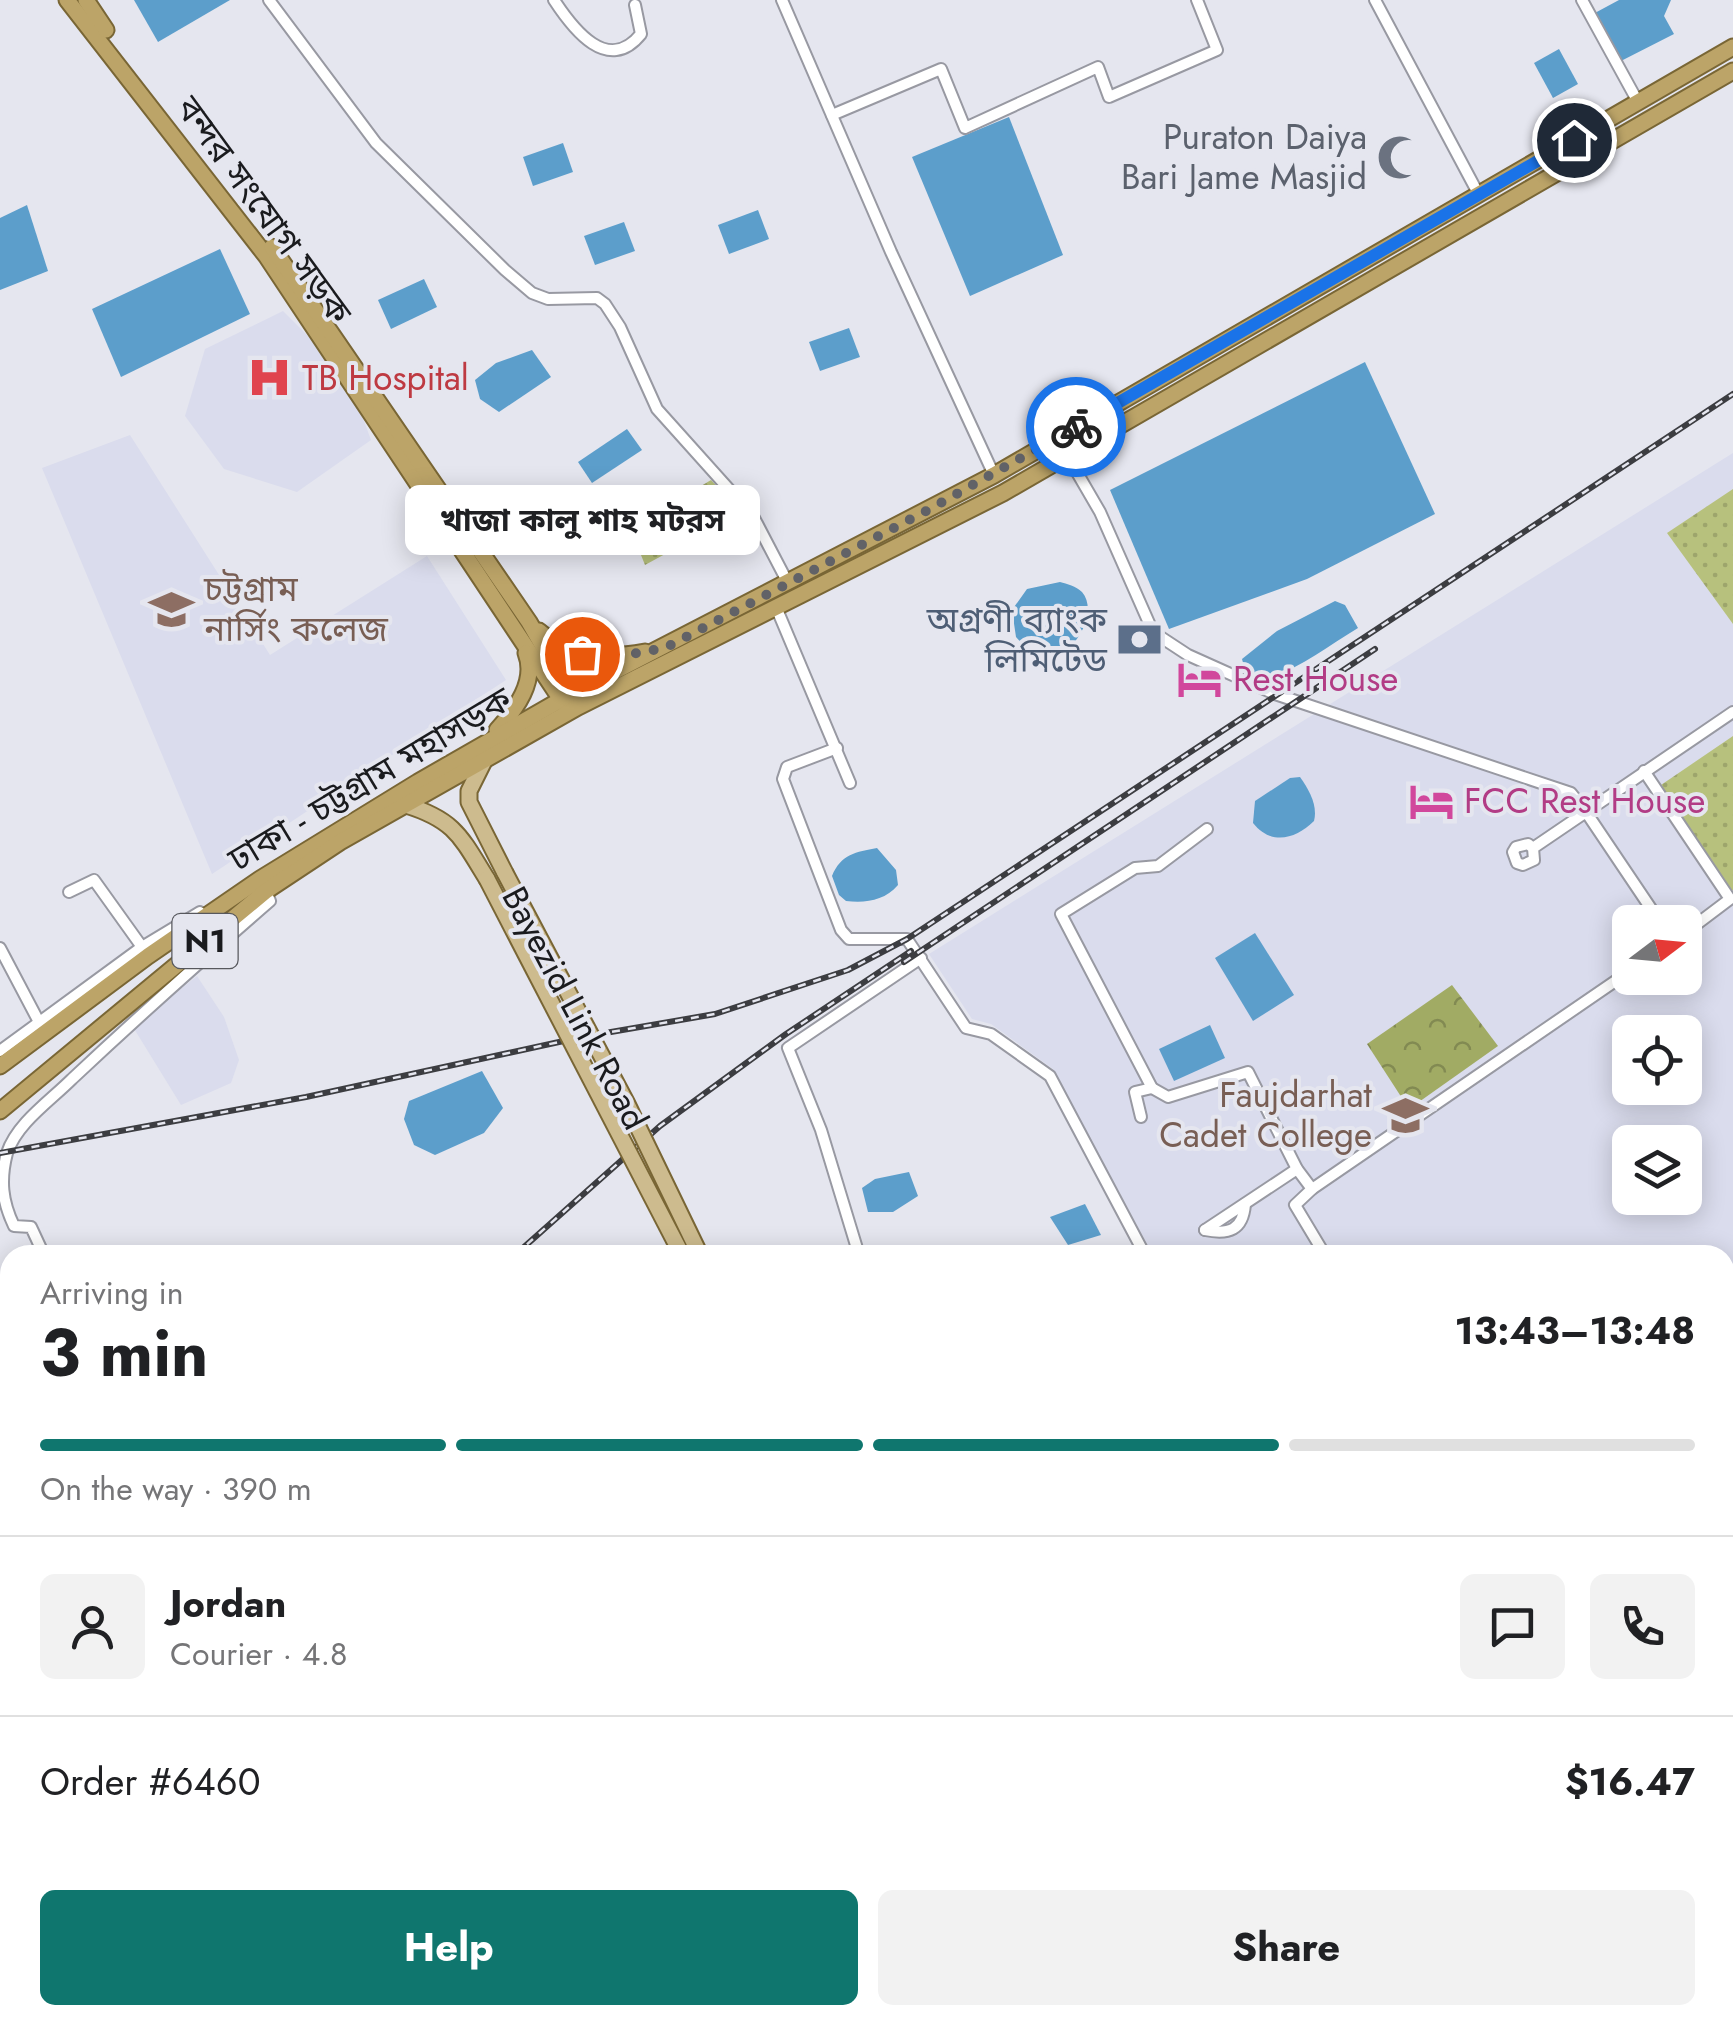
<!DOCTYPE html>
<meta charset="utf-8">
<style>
:root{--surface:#fff;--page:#f2f2f2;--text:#202124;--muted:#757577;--line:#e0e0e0;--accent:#0f766e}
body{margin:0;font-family:Jost,"Noto Sans Bengali",sans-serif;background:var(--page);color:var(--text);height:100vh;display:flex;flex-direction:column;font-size:38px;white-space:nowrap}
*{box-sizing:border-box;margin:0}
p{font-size:32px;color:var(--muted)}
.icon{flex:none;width:55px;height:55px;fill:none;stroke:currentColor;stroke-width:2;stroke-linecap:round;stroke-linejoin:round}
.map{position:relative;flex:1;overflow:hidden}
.sheet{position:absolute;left:0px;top:1245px;width:1735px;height:780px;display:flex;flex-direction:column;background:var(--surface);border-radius:30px 30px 0 0;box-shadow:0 5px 25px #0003}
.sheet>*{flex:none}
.needle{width:65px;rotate:74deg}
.buttons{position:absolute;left:1612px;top:905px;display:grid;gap:20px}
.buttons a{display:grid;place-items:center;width:90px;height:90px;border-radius:15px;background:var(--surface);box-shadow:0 5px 25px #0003;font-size:50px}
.pin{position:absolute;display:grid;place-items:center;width:85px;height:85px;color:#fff;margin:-42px;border:5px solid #fff;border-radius:50%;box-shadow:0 2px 10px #0007}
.courier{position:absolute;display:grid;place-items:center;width:100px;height:100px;margin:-50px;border:8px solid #1a73e8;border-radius:50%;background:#fff;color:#222;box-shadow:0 2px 12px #0007}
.bubble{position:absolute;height:70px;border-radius:15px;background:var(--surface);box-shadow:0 5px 25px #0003;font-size:32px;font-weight:700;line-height:70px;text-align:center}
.headline em{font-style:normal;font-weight:700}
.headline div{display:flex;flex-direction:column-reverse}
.headline{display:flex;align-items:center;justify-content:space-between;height:170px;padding:0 40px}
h1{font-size:65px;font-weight:700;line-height:75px}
.bar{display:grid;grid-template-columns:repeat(4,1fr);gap:15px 10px;align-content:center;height:120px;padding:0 40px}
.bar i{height:12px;border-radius:8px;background:var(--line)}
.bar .on{background:var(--accent)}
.bar p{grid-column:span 4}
.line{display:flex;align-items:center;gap:25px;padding:0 40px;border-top:2px solid var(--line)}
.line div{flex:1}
.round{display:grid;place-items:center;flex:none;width:105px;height:105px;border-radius:15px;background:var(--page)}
.action{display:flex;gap:20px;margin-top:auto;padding:20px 40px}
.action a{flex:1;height:115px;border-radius:15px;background:var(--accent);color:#fff;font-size:40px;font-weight:700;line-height:115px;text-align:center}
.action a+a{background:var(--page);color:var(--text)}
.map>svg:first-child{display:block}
</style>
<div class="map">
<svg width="1733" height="2025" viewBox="0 0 1733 2025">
<defs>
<pattern id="grass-dots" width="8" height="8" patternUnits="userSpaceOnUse" patternTransform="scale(2.5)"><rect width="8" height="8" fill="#b7c17d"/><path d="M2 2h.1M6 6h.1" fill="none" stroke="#9da56c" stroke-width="1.8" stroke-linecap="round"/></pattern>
<pattern id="forest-crowns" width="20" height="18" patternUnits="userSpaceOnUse" patternTransform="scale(2.5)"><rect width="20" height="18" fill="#a1ab64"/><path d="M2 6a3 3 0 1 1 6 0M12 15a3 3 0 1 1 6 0" fill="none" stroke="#828a52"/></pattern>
</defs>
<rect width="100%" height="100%" fill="#e5e6ef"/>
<!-- built -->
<g fill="#dadced" fill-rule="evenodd">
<path d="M 283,311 L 323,351 L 358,405 L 371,440 L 297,492 L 224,469 L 185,416 L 205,349 Z"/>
<path d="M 130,435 L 270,655 L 427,556 L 506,680 L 212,874 L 42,468 Z"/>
<path d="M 1733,453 L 1733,1741 L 1725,1743 L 1725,1255 L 1153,1255 L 1053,1069 L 991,1024 L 972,1019 L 929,954 ZM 1630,922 L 1685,922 L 1685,978 L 1630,978 ZM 1630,1032 L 1685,1032 L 1685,1088 L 1630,1088 ZM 1630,1142 L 1685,1142 L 1685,1198 L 1630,1198 Z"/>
<path d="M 197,976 L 224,1017 L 239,1060 L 231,1083 L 181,1105 L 133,1027 Z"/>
</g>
<!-- grass -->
<g fill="url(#grass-dots)">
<path d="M 711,480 L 723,493 L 710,507 L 720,524 L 645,565 L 639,550 L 656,541 L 651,516 Z"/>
<path d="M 1733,489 L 1733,624 L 1667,533 Z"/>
<path d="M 1733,736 L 1733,890 L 1730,892 L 1661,785 Z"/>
</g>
<!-- forest -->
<g fill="url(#forest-crowns)">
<path d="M 1452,985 L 1498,1046 L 1409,1109 L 1367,1044 Z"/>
<path d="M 1733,1309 L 1733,2025 L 787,2025 L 814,2015 L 1725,2015 L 1725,1322 Z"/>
</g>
<!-- water -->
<g fill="#5c9ecb">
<path d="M 134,0 L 230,0 L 158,42 Z"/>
<path d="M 1619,0 L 1671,0 L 1664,16 L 1674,34 L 1619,62 L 1593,14 Z"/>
<path d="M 1559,49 L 1578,84 L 1553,98 L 1534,63 Z"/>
<path d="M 1009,117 L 1063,255 L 970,296 L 912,157 Z"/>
<path d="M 563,143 L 573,172 L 533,186 L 523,157 Z"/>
<path d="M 27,205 L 48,271 L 0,290 L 0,218 Z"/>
<path d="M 758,210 L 769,239 L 729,254 L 718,225 Z"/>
<path d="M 624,222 L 635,251 L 595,265 L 584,236 Z"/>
<path d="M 220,249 L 250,314 L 121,377 L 92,309 Z"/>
<path d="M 424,279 L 437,307 L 391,329 L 378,300 Z"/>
<path d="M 849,328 L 860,357 L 820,371 L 809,342 Z"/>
<path d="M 532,350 L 551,377 L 499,412 L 480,399 L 475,380 L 496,363 Z"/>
<path d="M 1365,362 L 1435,514 L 1307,579 L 1169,629 L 1110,490 Z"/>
<path d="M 627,429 L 642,450 L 592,483 L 578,462 Z"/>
<path d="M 1060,582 C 1067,584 1076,586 1082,592 C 1098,611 1078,645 1060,655 C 1054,658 1042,657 1035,658 L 1016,637 L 1012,610 L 1027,589 Z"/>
<path d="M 1335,601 L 1345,605 L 1358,628 C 1328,646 1301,668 1267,679 L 1245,670 L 1242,659 L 1277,631 Z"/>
<path d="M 1300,777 C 1309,790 1318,805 1314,821 C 1296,839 1271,846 1253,823 L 1255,801 L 1290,778 Z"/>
<path d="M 877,848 L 896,870 L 898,885 C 884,901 866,903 846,901 L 839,895 L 832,876 C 841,854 856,852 877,848 Z"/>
<path d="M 1255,933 L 1294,995 L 1253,1021 L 1215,958 Z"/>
<path d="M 1210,1025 L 1225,1058 L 1174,1081 L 1159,1049 Z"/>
<path d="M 482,1071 L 503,1108 L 484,1133 L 435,1155 L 414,1145 L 404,1119 L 409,1101 Z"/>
<path d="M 909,1172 L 918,1196 L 893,1212 L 868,1212 L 862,1188 L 875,1179 Z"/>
<path d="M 1085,1204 L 1101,1235 L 1068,1245 L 1050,1217 Z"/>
</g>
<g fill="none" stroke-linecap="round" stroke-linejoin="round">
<defs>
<g id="minor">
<path d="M 269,0 L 376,143 L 505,270 L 532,293 L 548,299 L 597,298 L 605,304 L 620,327 L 657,409 L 753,516 L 788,583"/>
<path d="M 554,0 C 573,29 608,75 641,34 L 635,5"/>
<path d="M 782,0 L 891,252 L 994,475"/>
<path d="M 1375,0 L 1479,195"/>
<path d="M 1582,0 L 1638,102"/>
<path d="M 832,115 L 941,69 L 965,128 L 1098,67 L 1109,97 L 1217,50 L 1197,0"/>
<path d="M 1057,438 L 1100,512 L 1153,632 L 1188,655 L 1275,694 L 1571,793 L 1586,812 L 1733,712"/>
<path d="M 776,607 L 850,783"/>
<path d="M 837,748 L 787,767 L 783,779 L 841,930 L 849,939 L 907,939 L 966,1028 L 991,1034 L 1050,1076 L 1145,1255"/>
<path d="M 1644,771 L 1730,899 L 1685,933"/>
<path d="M 1207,829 L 1158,866 L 1135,868 L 1061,914 L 1152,1088 L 1168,1097 L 1248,1072 L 1297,1169 L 1312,1189 L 1630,971"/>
<path d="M 1533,848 L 1534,860 L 1523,865 L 1517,863 L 1513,852 L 1516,847 L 1528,844 L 1533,848 L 1586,812 L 1660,922"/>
<path d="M 69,892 L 94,880 L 142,947"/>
<path d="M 0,948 L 39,1022"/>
<path d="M 0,1051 L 142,947 L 200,912"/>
<path d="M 1141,1117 L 1135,1092 L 1152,1088"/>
<path d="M 1312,1189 L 1295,1205 L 1325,1255"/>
<path d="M 1205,1230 L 1297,1169"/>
<path d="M 1205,1230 C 1229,1235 1243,1230 1245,1204"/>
<path d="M 44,1255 L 31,1227 L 14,1226 C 2,1201 0,1180 7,1153 C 17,1123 50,1101 72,1079 C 137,1018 203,959 270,901 L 266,891"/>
<path d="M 859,1255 L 821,1130 L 788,1048 L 921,958"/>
<path d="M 0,1713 L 10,1730"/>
<path d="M 1583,2015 L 1586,2025"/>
<path d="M 1649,2015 L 1651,2025"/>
</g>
<g id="primary">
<path d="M 484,761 L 469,791 L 469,802 L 505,873"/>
<path d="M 406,805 C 455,820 461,837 487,879"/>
<path d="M 805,2025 L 805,2015"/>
<path d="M 817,2025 L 817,2015"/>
</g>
<g id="trunk">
<path d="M 67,0 L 267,257 L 566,707"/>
<path d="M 86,0 L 106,30"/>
<path d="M 272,247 L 529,622 L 575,702"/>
<path d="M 539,631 C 568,657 608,659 645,652"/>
<path d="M 497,730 C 516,709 537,681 526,653"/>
<path d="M 0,1066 L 148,956 L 260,879 L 418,782 L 571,694 L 994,475 L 1733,47"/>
<path d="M 0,1111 L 266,891 L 340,842 L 578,707 L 1003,493 L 1733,71"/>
</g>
</defs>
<!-- minor casing -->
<use href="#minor" stroke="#9899a2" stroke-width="14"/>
<!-- primary casing -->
<use href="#primary" stroke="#796635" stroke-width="19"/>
<!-- trunk casing -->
<use href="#trunk" stroke="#796635" stroke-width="19"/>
<!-- minor -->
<use href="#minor" stroke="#fff" stroke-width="10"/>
<!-- primary -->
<use href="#primary" stroke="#cdbb8e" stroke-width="15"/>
<!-- trunk -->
<use href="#trunk" stroke="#bca468" stroke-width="15"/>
<defs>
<g id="rail">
<path d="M 904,962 L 1375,649"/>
<path d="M 0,1153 L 306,1097 L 582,1037 L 715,1014 L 848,970 L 907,939 L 1733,394"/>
<path d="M 515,1255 L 660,1126 L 786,1034 L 911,951"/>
<path d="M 0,1891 L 10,1878"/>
</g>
</defs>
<!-- rail casing -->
<use href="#rail" stroke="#3c3d41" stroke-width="6"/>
<!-- rail -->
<use href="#rail" stroke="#e5e6ef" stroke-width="2.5" stroke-dasharray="8" stroke-linecap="butt"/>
<defs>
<g id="primary-bridge">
<path d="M 505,873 L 626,1102 L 700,1255"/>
<path d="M 487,879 L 682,1255"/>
</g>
</defs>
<!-- primary-bridge casing -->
<use href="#primary-bridge" stroke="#796635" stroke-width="19" stroke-linecap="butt"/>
<!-- primary-bridge -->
<use href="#primary-bridge" stroke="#cdbb8e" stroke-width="15"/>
</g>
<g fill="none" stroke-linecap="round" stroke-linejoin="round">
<!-- done -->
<path stroke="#616267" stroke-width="10" stroke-dasharray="0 18" d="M 582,654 L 632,654 L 665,648 L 928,510 L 1076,427"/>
<!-- route -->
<path stroke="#1a73e8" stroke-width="12" d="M 1076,427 L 1574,140"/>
</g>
<!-- icons -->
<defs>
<symbol id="mosque-bare" viewBox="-9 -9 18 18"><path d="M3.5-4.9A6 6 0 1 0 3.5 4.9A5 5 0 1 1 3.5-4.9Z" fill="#6b7280" stroke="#e5e6ef" stroke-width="2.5" paint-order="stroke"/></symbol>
<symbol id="hospital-bare" viewBox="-9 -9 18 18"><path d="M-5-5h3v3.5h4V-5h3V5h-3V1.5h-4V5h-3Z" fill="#e0444e" stroke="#e5e6ef" stroke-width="2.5" paint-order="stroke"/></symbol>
<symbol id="university-bare" viewBox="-9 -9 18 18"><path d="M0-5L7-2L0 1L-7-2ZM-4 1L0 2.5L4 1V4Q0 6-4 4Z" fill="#8d6e63" stroke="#e5e6ef" stroke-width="2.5" paint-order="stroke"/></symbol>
<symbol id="bank-bare" viewBox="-9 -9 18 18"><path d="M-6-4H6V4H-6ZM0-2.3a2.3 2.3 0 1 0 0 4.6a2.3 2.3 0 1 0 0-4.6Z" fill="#5c6f8a" stroke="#e5e6ef" stroke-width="2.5" paint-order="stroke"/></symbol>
<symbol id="hotel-bare" viewBox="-9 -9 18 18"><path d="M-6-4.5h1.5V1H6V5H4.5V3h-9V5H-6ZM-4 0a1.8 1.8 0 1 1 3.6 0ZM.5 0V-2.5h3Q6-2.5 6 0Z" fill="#d1479c" stroke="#e5e6ef" stroke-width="2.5" paint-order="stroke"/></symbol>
</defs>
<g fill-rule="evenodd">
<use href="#mosque-bare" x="1368" y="126" width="63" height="63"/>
<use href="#hospital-bare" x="238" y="346" width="63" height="63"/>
<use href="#university-bare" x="140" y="578" width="63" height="63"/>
<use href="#bank-bare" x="1108" y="608" width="63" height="63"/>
<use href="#hotel-bare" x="1168" y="648" width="63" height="63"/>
<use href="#hotel-bare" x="1400" y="770" width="63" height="63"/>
<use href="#university-bare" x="1374" y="1084" width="63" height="63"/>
</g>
<g text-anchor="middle" stroke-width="8" stroke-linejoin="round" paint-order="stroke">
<!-- shield labels -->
<rect fill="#e5e6ef" stroke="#57585d" stroke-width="2.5" x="172.5" y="914" width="65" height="54" rx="8"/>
<g font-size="32" font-weight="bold" fill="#1a1b1e">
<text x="205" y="952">N1</text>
</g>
<!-- worship labels -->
<g font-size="35" fill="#5b616d" stroke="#e5e6ef" text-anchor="end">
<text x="1367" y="149">Puraton Daiya<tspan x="1367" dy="40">Bari Jame Masjid</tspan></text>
</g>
<!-- street labels -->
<g font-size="35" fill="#1a1b1e" stroke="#e5e6ef">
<text transform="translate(264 210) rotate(54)" y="12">বন্দর সংযোগ সড়ক</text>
<text transform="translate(370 779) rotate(-31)" y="12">ঢাকা - চট্টগ্রাম মহাসড়ক</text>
<text transform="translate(575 1008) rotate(62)" y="12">Bayezid Link Road</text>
</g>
<!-- health labels -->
<g font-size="35" fill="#be3a42" stroke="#e5e6ef" text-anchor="start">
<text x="302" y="390">TB Hospital</text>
</g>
<!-- education labels -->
<g font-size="35" fill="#785e54" stroke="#e5e6ef" text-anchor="start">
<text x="204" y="601">চট্টগ্রাম<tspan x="204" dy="40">নার্সিং কলেজ</tspan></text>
<text x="1372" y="1107" text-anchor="end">Faujdarhat<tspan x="1372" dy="40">Cadet College</tspan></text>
</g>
<!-- service labels -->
<g font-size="35" fill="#4e5e75" stroke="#e5e6ef" text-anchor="end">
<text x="1107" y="632">অগ্রণী ব্যাংক<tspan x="1107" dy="40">লিমিটেড</tspan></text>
</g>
<!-- hotel labels -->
<g font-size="35" fill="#b23c85" stroke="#e5e6ef" text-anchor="start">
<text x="1233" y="691">Rest House</text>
<text x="1464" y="813">FCC Rest House</text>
</g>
</g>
</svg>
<div class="buttons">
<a><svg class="needle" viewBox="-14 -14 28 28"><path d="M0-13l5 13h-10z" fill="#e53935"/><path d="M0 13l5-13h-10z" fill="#757577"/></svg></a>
<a><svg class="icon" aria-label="locate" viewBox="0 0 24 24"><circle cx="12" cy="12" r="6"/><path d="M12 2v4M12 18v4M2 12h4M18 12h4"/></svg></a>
<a><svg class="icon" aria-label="layers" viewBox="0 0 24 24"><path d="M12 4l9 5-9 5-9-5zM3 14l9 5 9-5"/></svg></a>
</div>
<div class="pin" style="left:582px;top:654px;background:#ea580c"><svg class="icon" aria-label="bag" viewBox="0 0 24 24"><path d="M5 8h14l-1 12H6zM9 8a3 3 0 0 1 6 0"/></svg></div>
<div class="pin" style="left:1574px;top:140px;background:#1f2937"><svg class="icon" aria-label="home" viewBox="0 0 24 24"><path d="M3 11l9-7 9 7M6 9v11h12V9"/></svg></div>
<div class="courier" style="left:1076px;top:427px"><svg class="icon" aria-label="bike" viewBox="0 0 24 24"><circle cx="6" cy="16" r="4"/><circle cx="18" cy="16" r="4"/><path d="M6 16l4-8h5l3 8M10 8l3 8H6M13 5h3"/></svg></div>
<div class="bubble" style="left:405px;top:485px;width:355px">খাজা কালু শাহ মটরস</div>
<section class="sheet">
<div class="headline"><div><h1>3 min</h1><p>Arriving in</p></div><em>13:43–13:48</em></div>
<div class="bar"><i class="on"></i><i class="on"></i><i class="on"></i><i></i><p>On the way · 390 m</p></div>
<div class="line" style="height:180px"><a class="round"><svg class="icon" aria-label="person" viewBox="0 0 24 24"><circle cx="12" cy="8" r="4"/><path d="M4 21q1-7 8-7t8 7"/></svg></a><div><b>Jordan</b><p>Courier · 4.8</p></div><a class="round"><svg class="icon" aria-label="chat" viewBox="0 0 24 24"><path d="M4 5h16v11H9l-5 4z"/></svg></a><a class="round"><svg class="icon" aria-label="phone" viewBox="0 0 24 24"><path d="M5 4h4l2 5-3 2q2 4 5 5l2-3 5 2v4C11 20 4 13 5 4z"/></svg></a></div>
<div class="line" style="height:130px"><div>Order #6460</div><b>$16.47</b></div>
<div class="action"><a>Help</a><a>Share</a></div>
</section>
</div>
